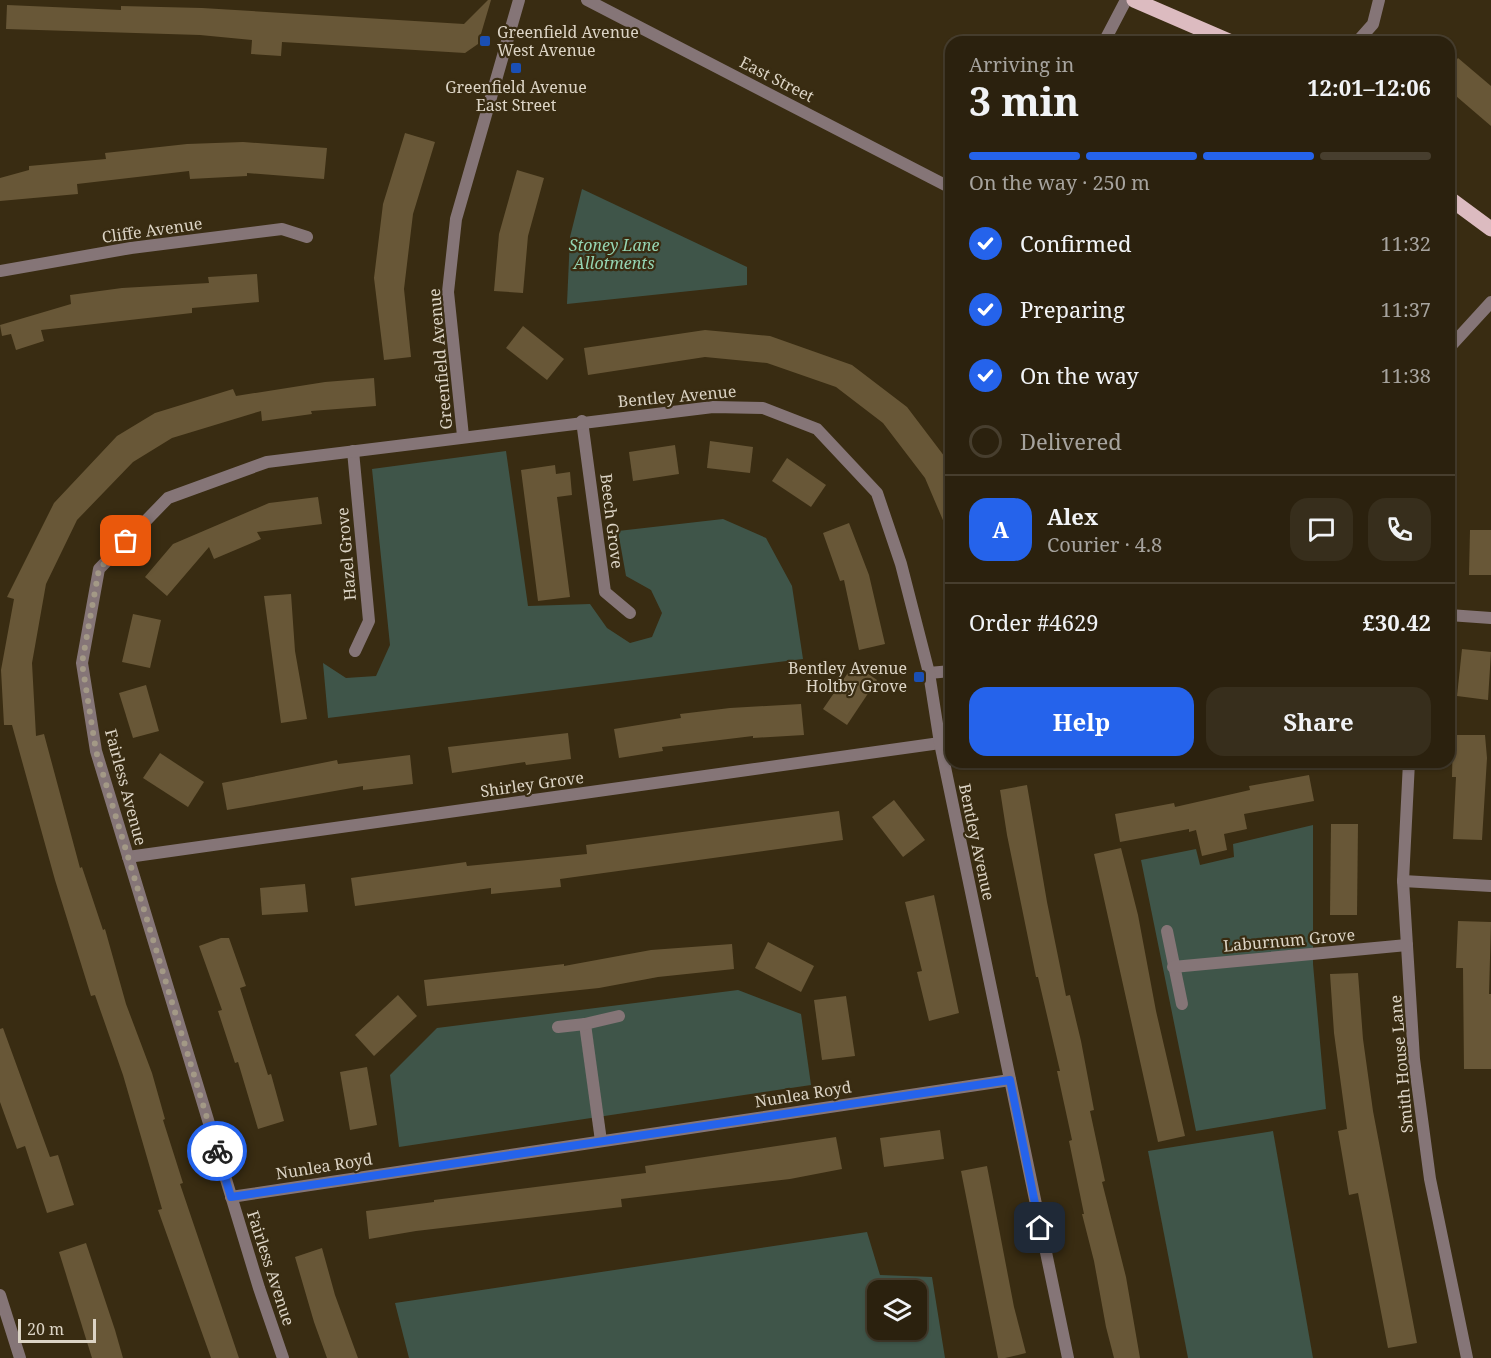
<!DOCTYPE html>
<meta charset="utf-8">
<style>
:root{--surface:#2b210e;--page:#372e1c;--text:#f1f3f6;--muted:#a6a39e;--line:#473e2e;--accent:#2563eb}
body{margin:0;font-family:"Noto Serif",serif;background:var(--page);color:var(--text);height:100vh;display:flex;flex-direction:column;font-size:22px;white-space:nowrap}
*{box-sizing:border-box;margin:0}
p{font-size:20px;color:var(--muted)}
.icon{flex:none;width:33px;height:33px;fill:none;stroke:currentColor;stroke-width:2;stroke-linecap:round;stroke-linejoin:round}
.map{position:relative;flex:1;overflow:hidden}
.sheet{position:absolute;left:945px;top:36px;width:510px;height:732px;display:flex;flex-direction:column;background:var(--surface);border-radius:18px;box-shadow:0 2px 4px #0004,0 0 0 2px var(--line)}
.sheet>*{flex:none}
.buttons{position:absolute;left:867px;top:1280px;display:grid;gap:12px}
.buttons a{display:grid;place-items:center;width:60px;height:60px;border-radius:12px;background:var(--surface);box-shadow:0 2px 4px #0004,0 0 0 2px var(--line);font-size:30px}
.scale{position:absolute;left:18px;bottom:15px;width:78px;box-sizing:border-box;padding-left:6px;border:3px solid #dcd4c5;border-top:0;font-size:16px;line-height:21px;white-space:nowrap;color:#dcd4c5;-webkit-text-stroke:4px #392c12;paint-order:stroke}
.pin{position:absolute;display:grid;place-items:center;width:51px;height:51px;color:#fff;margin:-26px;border-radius:12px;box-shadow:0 3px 9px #0006}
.courier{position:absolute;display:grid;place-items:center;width:60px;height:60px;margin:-30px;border:4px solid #2563eb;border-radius:50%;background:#fff;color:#222;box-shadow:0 2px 8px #0007}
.summary em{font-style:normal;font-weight:700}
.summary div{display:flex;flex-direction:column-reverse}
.summary{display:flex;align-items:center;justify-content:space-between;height:102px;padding:0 24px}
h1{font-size:39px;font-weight:700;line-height:45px}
.bar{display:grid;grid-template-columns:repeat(4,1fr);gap:9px 6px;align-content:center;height:72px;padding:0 24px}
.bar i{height:8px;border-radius:4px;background:var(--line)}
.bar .selected{background:var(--accent)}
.bar p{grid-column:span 4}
.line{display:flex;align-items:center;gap:15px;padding:0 24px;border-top:2px solid var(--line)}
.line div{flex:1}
.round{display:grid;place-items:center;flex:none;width:63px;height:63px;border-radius:18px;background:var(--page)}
ol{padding:0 24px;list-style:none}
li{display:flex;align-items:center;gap:18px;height:66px}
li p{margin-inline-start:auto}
li .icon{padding:6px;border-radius:50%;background:var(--accent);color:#fff;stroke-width:4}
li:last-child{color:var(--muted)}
li i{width:33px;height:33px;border:3px solid var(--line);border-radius:50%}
.button{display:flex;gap:12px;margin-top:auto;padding:12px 24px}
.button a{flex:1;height:69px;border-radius:18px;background:var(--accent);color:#fff;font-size:24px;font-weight:700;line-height:69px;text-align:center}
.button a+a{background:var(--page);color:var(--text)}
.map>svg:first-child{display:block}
</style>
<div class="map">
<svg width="1491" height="1358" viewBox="0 0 1491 1358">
<rect width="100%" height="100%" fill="#392c12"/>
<!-- green -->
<g fill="#3f5549" fill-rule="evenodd">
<path d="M 582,189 L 747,267 L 747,285 L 567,304 L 570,237 Z"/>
<path d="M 506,451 L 528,606 L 590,604 L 607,628 L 630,643 L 652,637 L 662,613 L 651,590 L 626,576 L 618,531 L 723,519 L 766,538 L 792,586 L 803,659 L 328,718 L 323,663 L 346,678 L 376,676 L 390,645 L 372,469 Z"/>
<path d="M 1313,825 L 1313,964 L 1326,1109 L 1196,1131 L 1141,860 L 1196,849 L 1200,865 L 1234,857 L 1233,844 Z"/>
<path d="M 738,990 L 801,1014 L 811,1085 L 399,1147 L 390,1075 L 437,1028 Z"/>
<path d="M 1273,1131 L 1313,1358 L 1188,1358 L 1148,1151 Z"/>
<path d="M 867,1232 L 880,1275 L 932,1277 L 945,1358 L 409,1358 L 395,1303 ZM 878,1290 L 916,1290 L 916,1329 L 878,1329 Z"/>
</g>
<!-- building -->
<g fill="#685737">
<path d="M 488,0 L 491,0 L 478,44 L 465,53 L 282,42 L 281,56 L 251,54 L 252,40 L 200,35 L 6,29 L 7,5 L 121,10 L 121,6 L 202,8 L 464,24 Z"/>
<path d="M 1458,58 L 1491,86 L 1491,126 L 1449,90 L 1449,69 Z"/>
<path d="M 405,133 L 435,142 L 413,214 L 404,289 L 411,357 L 384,360 L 374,278 L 383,204 Z"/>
<path d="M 243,142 L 327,148 L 324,179 L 247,173 L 247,176 L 190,179 L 189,171 L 77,184 L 78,194 L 0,201 L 0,178 L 29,170 L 29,166 L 106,159 L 105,153 L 187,144 Z"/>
<path d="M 517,170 L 544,178 L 528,236 L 523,293 L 494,291 L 499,234 Z"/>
<path d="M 257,274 L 259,302 L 192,308 L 192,313 L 41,330 L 44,341 L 16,350 L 11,334 L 2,336 L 0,325 L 71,304 L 70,295 L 122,288 L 209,283 L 208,277 Z"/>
<path d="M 523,326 L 564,359 L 547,380 L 506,348 Z"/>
<path d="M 705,330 L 770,336 L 852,365 L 907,407 L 951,465 L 951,539 L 925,478 L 883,423 L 836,387 L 767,363 L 705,357 L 588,375 L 584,348 Z"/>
<path d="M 374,378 L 376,406 L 311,411 L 312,414 L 262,421 L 261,411 L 172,438 L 133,462 L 77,520 L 46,584 L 32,663 L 36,736 L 44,734 L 80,868 L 82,867 L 103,930 L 105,929 L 126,1004 L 152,1073 L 165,1119 L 163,1120 L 183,1183 L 180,1184 L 239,1358 L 211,1358 L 158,1210 L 162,1209 L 123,1075 L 95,995 L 91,996 L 55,880 L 12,725 L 4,725 L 1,670 L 14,599 L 7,597 L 54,503 L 117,436 L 155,413 L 233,389 L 236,396 L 325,382 Z"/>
<path d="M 710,441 L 753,447 L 750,473 L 707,468 Z"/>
<path d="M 675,445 L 679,474 L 633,481 L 629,452 Z"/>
<path d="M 787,458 L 826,485 L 811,507 L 772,481 Z"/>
<path d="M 555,465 L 556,474 L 570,472 L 572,495 L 557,497 L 570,597 L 538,601 L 521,470 Z"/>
<path d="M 318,497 L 322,524 L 257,532 L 261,539 L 214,559 L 209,547 L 167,596 L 145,577 L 173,544 L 269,503 Z"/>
<path d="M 849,523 L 869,575 L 885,644 L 859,650 L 844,580 L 840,581 L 823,533 Z"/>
<path d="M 1470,530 L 1491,530 L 1491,575 L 1469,575 Z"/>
<path d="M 291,594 L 295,651 L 307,719 L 281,723 L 264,596 Z"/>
<path d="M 133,614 L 161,620 L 150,668 L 122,662 Z"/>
<path d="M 1462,649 L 1491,652 L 1488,700 L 1457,696 Z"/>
<path d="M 854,664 L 877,680 L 847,725 L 823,709 Z"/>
<path d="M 146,685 L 159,731 L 133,738 L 119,693 Z"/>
<path d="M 801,704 L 804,735 L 753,738 L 753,736 L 662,747 L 663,751 L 619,758 L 614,729 L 681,718 L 680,714 L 730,708 Z"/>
<path d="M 568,733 L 571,759 L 526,765 L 525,762 L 452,773 L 448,747 Z"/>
<path d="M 1453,735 L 1485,735 L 1487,758 L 1482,840 L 1453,839 L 1456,777 L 1452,777 Z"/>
<path d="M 160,753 L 204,782 L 188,807 L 143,778 Z"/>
<path d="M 410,755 L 413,784 L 363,790 L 363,786 L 227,810 L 222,783 L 337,760 L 338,764 Z"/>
<path d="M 1309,775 L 1314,801 L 1244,814 L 1247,829 L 1224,834 L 1227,850 L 1202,856 L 1196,830 L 1189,832 L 1189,829 L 1120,842 L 1115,814 L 1174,803 L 1175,807 L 1250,790 L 1249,786 Z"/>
<path d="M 1027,785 L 1047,902 L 1066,996 L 1070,995 L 1081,1041 L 1094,1110 L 1090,1111 L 1105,1181 L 1102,1182 L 1126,1277 L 1140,1358 L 1114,1358 L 1106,1327 L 1094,1261 L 1082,1214 L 1084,1214 L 1069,1141 L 1072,1140 L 1057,1071 L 1060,1071 L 1038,977 L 1036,977 L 1007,835 L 1000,790 Z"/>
<path d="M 894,800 L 925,840 L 903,857 L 872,817 Z"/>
<path d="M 839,811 L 843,840 L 560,879 L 561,887 L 491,894 L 491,888 L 355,906 L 351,878 L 466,862 L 467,866 L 587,854 L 586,845 Z"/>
<path d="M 1331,824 L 1358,824 L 1357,915 L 1330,915 Z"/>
<path d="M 1121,848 L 1138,915 L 1156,1011 L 1185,1136 L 1158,1142 L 1094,854 Z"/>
<path d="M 305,884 L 308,912 L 262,915 L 260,888 Z"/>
<path d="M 934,895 L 959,1013 L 929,1021 L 917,972 L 922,971 L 905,902 Z"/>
<path d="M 1458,921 L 1491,922 L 1489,994 L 1491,994 L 1491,1069 L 1464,1069 L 1463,968 L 1456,968 Z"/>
<path d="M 221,938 L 229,938 L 246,986 L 240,988 L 268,1075 L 271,1074 L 284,1121 L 258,1129 L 238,1062 L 235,1063 L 218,1011 L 222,1010 L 199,946 Z"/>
<path d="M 768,942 L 814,966 L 801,992 L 755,968 Z"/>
<path d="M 732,944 L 734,969 L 658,977 L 599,988 L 427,1006 L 424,980 L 564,964 L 564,966 L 651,950 Z"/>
<path d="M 1358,973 L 1363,1039 L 1373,1111 L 1417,1343 L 1388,1348 L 1358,1193 L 1349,1195 L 1338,1131 L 1347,1129 L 1334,1033 L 1330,974 Z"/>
<path d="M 398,995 L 417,1016 L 374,1056 L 355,1035 Z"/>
<path d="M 846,996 L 855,1056 L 822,1060 L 814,1000 Z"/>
<path d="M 3,1028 L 50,1157 L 58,1155 L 74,1205 L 47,1213 L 25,1146 L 17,1149 L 0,1102 L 0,1029 Z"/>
<path d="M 367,1067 L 377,1125 L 350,1130 L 340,1072 Z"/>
<path d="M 940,1130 L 944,1159 L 884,1167 L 880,1138 Z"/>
<path d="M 836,1137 L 842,1169 L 790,1179 L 621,1199 L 622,1207 L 416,1231 L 369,1239 L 366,1211 L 434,1202 L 434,1200 L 646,1173 L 645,1166 Z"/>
<path d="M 987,1166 L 1014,1307 L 1026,1353 L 1005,1358 L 998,1358 L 961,1171 Z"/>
<path d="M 86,1243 L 115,1330 L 123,1358 L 92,1358 L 59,1252 Z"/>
<path d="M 322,1248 L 335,1295 L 358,1358 L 327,1358 L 314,1322 L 295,1257 Z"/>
</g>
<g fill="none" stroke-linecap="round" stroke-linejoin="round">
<!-- service -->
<path stroke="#857577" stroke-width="12" d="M 1357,42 L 1373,24 L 1379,0"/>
<!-- minor -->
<g stroke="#857577" stroke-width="12">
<path d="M 587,0 L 951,188"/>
<path d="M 1104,42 L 1126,0"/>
<path d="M 0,271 L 131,248 L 282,229 L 307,237"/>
<path d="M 1449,348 L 1491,302"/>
<path d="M 582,421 L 605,592 L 630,613"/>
<path d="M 463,436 L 448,292 L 456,219 L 519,0"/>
<path d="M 353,451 L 369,621 L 355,651"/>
<path d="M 1449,615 L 1491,618"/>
<path d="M 929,673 L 951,671"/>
<path d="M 1409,762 L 1403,881 L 1414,1059 L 1430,1179 L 1467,1358"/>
<path d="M 128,857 L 940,743"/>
<path d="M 1403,881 L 1491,886"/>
<path d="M 1167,931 L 1182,1004"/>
<path d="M 1173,967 L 1407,945"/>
<path d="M 585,1024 L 601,1141"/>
<path d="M 558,1027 L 585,1024 L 619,1016"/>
<path d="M 231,1197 L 1010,1080"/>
<path d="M 0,1295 L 20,1358"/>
<path d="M 283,1358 L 259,1288 L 96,751 L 82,663 L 99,569 L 168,498 L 267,462 L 713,407 L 763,408 L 817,429 L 877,493 L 901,564 L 929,673 L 940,743 L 1068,1358"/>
</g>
<!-- primary -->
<g stroke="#dcbbc0" stroke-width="15">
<path d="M 1134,0 L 1231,42"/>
<path d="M 1449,198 L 1491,229"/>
</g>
</g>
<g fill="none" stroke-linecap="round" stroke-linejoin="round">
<!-- done -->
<path stroke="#a39986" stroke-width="6" stroke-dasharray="0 10.8" d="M 126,541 L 99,569 L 82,663 L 96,751 L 217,1151"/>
<!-- route -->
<path stroke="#2563eb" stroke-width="8" d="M 217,1151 L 231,1197 L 1010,1080 L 1040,1228"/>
</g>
<!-- markers -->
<g fill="#1a4fb4" stroke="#392c12" stroke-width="2">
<rect x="479" y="35" width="12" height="12" rx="3"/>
<rect x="510" y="62" width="12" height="12" rx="3"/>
<rect x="913" y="671" width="12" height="12" rx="3"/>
</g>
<g text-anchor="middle" stroke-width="4.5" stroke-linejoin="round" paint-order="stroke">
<!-- poi labels -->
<g font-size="16" fill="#dcd4c5" stroke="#392c12" text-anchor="start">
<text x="497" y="38">Greenfield Avenue<tspan x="497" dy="18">West Avenue</tspan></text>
<text x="516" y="93" text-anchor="middle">Greenfield Avenue<tspan x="516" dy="18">East Street</tspan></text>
<text x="907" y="674" text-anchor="end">Bentley Avenue<tspan x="907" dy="18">Holtby Grove</tspan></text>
</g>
<!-- street labels -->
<g font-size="16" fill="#dcd4c5" stroke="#392c12">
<text transform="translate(777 79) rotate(27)" y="6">East Street</text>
<text transform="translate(152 230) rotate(-8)" y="6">Cliffe Avenue</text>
<text transform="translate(440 359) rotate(-95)" y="6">Greenfield Avenue</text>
<text transform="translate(677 396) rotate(-5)" y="6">Bentley Avenue</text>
<text transform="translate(612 521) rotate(83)" y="6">Beech Grove</text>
<text transform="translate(346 554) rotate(-95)" y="6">Hazel Grove</text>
<text transform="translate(532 784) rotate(-8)" y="6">Shirley Grove</text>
<text transform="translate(126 787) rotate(75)" y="6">Fairless Avenue</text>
<text transform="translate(977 842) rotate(78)" y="6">Bentley Avenue</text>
<text transform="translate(1289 940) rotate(-5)" y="6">Laburnum Grove</text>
<text transform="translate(1401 1064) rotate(-95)" y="6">Smith House Lane</text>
<text transform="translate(803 1094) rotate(-9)" y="6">Nunlea Royd</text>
<text transform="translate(324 1166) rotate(-9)" y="6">Nunlea Royd</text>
<text transform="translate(271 1268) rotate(72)" y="6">Fairless Avenue</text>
</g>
<!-- park labels -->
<g font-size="16" font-style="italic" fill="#95d5b3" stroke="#392c12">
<text x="614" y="251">Stoney Lane<tspan x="614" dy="18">Allotments</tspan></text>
</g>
</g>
</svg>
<div class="buttons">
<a><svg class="icon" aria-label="layers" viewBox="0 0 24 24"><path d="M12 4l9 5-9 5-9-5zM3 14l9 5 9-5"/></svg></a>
</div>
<div class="scale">20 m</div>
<div class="pin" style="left:126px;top:541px;background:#ea580c"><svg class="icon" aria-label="bag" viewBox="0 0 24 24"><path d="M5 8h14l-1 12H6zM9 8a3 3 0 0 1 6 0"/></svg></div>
<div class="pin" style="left:1040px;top:1228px;background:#1f2937"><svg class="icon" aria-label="home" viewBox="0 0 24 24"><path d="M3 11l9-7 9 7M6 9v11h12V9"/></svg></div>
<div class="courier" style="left:217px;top:1151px"><svg class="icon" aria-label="bike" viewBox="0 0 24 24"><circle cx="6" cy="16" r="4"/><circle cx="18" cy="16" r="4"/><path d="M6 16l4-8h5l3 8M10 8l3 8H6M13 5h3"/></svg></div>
<section class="sheet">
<div class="summary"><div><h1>3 min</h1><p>Arriving in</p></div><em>12:01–12:06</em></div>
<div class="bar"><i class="selected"></i><i class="selected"></i><i class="selected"></i><i></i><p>On the way · 250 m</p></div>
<ol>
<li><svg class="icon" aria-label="check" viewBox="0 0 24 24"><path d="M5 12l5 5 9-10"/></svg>Confirmed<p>11:32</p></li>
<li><svg class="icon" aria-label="check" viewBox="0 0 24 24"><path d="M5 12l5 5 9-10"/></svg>Preparing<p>11:37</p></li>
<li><svg class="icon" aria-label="check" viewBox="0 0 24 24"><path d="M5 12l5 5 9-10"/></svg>On the way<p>11:38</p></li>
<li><i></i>Delivered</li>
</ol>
<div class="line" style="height:108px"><b class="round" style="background:var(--accent);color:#fff">A</b><div><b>Alex</b><p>Courier · 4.8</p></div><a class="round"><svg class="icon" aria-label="chat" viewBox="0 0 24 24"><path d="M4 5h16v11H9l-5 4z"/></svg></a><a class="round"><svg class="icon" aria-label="phone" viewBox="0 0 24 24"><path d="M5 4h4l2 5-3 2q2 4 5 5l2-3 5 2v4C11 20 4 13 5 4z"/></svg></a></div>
<div class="line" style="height:78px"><div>Order #4629</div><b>£30.42</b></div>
<div class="button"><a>Help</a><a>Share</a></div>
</section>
</div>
